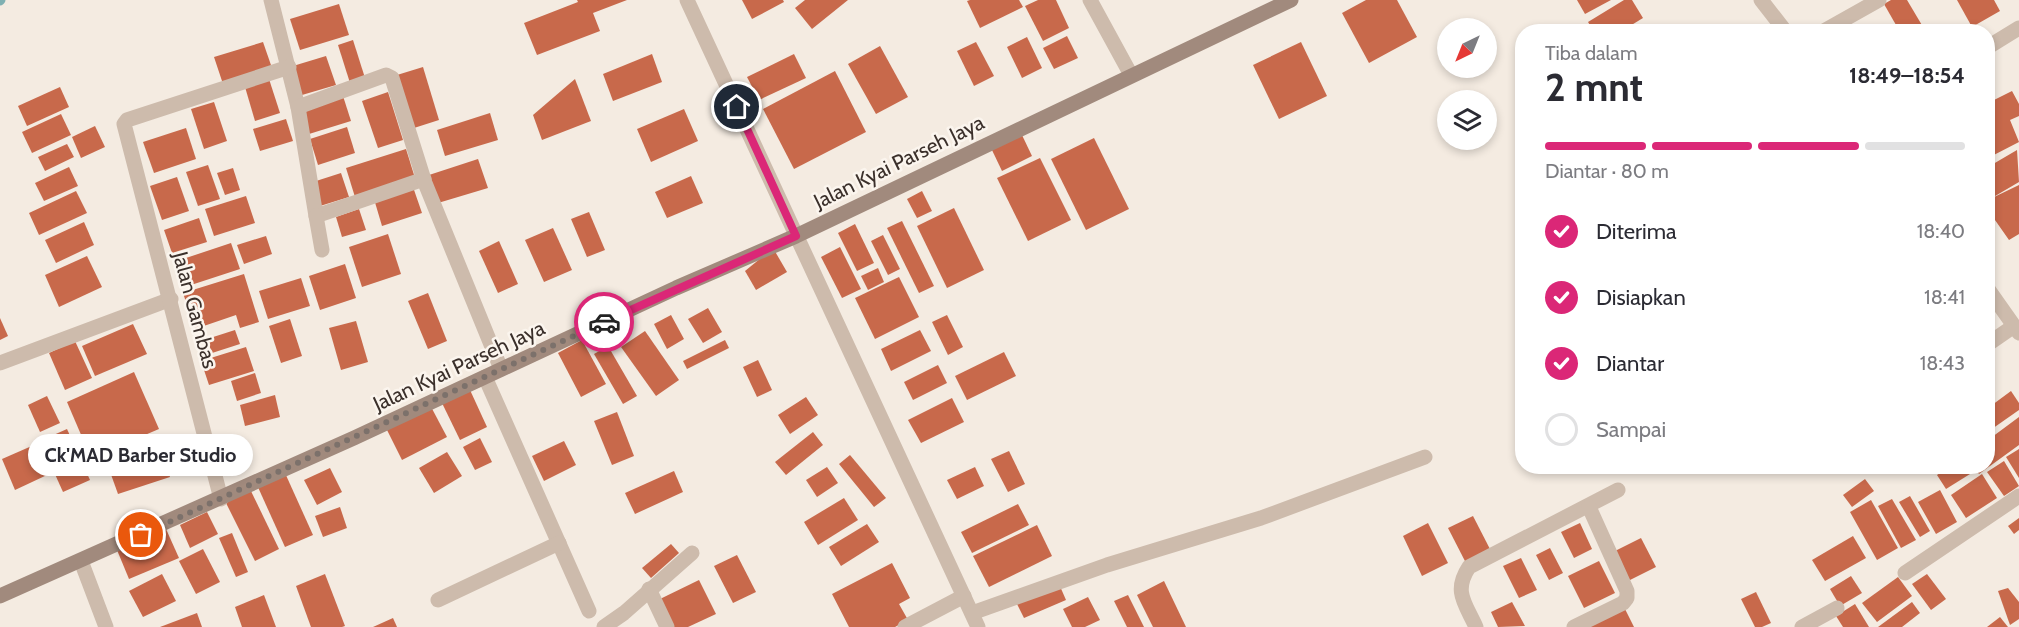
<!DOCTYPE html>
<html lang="id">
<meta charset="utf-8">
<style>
:root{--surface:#fff;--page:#f7f7f7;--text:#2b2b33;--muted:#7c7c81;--line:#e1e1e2;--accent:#db2777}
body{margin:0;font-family:Cabin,sans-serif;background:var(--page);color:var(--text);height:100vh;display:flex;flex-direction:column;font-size:22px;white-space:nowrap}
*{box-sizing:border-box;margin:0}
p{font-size:20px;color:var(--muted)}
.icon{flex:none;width:33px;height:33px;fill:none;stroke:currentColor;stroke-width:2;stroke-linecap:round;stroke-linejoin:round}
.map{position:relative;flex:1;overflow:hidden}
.sheet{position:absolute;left:1515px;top:24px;width:480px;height:450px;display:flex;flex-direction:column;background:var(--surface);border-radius:24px;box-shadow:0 3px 9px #0003}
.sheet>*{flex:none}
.needle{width:39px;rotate:223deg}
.fabs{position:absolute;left:1437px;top:18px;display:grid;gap:12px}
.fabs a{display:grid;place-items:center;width:60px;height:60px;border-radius:50%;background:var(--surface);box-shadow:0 3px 9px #0003;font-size:30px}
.pin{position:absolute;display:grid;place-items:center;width:51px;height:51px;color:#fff;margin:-26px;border:3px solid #fff;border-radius:50%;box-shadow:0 2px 6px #0007}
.courier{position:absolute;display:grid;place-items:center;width:60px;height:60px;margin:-30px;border:4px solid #db2777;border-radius:50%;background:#fff;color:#222;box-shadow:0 2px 8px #0007}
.bubble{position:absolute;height:42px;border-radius:21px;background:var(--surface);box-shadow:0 3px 9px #0003;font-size:20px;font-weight:700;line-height:42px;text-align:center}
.head em{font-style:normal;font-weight:700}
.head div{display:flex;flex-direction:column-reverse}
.head{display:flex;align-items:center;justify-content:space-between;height:102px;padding:0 30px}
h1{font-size:39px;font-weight:700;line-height:45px}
.bar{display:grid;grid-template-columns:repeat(4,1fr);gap:9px 6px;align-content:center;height:72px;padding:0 30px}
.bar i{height:8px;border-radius:4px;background:var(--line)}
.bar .active{background:var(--accent)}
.bar p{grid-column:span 4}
ol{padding:0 30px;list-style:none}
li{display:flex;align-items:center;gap:18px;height:66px}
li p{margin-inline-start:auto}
li .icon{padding:6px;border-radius:50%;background:var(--accent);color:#fff;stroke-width:4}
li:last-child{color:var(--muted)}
li i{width:33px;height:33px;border:3px solid var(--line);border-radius:50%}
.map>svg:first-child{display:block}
</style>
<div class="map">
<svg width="2019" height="627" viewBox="0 0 2019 627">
<rect width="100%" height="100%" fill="#f4ebe1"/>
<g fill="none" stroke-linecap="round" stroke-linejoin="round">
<!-- stream -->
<path stroke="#7fb0b2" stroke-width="9" d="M 0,1 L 1,0"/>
</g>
<!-- building -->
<g fill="#c8694b">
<path d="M 577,0 L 627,0 L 593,13 L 600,31 L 537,55 L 524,23 L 578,2 Z"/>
<path d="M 742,0 L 783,0 L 784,2 L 752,19 Z"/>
<path d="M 805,0 L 848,0 L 812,29 L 795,8 Z"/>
<path d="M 970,0 L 1019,0 L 1023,7 L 980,28 L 967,1 Z"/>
<path d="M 1038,0 L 1056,0 L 1069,28 L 1043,41 L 1025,6 Z"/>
<path d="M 1366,0 L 1397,0 L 1417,37 L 1369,63 L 1342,13 Z"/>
<path d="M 1577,0 L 1611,0 L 1585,14 Z"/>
<path d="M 1624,0 L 1632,0 L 1643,18 L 1620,32 L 1594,32 L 1588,22 Z"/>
<path d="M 1891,0 L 1907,0 L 1926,32 L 1900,32 L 1884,4 Z"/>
<path d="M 1957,0 L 1994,0 L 2000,11 L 1972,27 Z"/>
<path d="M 339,4 L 349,35 L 300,50 L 290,19 Z"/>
<path d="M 1067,36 L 1078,58 L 1054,69 L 1043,48 Z"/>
<path d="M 1027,37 L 1042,68 L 1022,78 L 1007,47 Z"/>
<path d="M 353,40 L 365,78 L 350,83 L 338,45 Z"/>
<path d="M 263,42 L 272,68 L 223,84 L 214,57 Z"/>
<path d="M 976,42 L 994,76 L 974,86 L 957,51 Z"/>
<path d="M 1301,42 L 1327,96 L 1279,119 L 1253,65 Z"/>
<path d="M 880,46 L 908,97 L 876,114 L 848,64 Z"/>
<path d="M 652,54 L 662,82 L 613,101 L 603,74 Z"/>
<path d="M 794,54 L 806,78 L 759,100 L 747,77 Z"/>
<path d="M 326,56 L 336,85 L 302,95 L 293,66 Z"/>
<path d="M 423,67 L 439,120 L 414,128 L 397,75 Z"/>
<path d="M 835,71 L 866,132 L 794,169 L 763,109 Z"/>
<path d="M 269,79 L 280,113 L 255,121 L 245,87 Z"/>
<path d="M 575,79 L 591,121 L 542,140 L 533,115 Z"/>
<path d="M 60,87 L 69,107 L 27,126 L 18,106 Z"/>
<path d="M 2012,91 L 2019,104 L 2019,116 L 2010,120 L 2019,142 L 1988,158 L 1988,103 Z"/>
<path d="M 388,92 L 403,140 L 378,148 L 362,101 Z"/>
<path d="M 343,96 L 351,121 L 309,134 L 302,109 Z"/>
<path d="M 214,102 L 227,141 L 204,149 L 191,109 Z"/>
<path d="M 684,109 L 698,141 L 651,162 L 637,129 Z"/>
<path d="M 490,113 L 498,140 L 445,156 L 437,130 Z"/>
<path d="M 61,114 L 71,135 L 32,153 L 22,132 Z"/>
<path d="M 286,119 L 293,141 L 260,151 L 253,129 Z"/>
<path d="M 95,126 L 105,147 L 81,158 L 72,137 Z"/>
<path d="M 347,127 L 355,153 L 318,165 L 310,139 Z"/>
<path d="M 186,128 L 196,159 L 154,173 L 143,142 Z"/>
<path d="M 1021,133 L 1032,156 L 1002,171 L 991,148 Z"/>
<path d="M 1094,138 L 1129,209 L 1086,230 L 1051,159 Z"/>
<path d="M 67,144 L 74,157 L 45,171 L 38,157 Z"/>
<path d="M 406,149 L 415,178 L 355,197 L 346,168 Z"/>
<path d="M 2017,150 L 2019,182 L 1990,199 L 2019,185 L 2019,234 L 2009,240 L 1988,210 L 1988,167 Z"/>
<path d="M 1040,158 L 1071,220 L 1028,241 L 997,178 Z"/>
<path d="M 478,159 L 488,188 L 438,203 L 429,175 Z"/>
<path d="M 208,165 L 220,199 L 198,206 L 186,172 Z"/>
<path d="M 69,167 L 78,186 L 44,201 L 35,183 Z"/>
<path d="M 233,168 L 240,190 L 225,195 L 217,173 Z"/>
<path d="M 341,173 L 349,197 L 320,206 L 313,182 Z"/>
<path d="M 691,176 L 703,203 L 667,218 L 655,192 Z"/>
<path d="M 177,177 L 189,211 L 162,220 L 150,186 Z"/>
<path d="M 413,187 L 422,213 L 382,226 L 374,199 Z"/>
<path d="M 76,191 L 87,213 L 39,235 L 29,213 Z"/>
<path d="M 922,191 L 932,211 L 917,218 L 907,199 Z"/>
<path d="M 246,196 L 255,223 L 214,236 L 205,209 Z"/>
<path d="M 954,208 L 984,270 L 947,288 L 917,226 Z"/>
<path d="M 359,209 L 366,230 L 342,237 L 336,217 Z"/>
<path d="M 589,212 L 605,250 L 587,257 L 571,219 Z"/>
<path d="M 199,218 L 207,242 L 172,253 L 164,230 Z"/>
<path d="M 902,221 L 934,286 L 919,293 L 887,228 Z"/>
<path d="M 84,222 L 94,245 L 56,263 L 45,240 Z"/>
<path d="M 855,224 L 874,263 L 857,271 L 838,233 Z"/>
<path d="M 553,228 L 572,270 L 544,282 L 525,240 Z"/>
<path d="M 388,234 L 401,274 L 362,287 L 349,247 Z"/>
<path d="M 883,235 L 900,269 L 888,275 L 871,241 Z"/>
<path d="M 266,236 L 272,254 L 244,264 L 237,245 Z"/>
<path d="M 499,241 L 518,284 L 498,293 L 479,251 Z"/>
<path d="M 231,243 L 240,269 L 191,285 L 183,259 Z"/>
<path d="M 840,247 L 861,289 L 842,298 L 821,257 Z"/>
<path d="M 773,248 L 787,272 L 756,290 L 745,271 Z"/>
<path d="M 87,256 L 102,287 L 59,307 L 45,275 Z"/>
<path d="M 345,264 L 356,298 L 320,310 L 309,276 Z"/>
<path d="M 878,268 L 884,282 L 868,290 L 861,276 Z"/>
<path d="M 244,274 L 259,322 L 240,328 L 236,315 L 195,329 L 183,293 Z"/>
<path d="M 899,277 L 919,317 L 875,339 L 855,298 Z"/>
<path d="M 301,278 L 310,306 L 268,319 L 259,291 Z"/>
<path d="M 428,293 L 447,341 L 428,349 L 408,301 Z"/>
<path d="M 708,308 L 722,332 L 703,343 L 688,319 Z"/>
<path d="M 671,315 L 684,339 L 667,349 L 654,324 Z"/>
<path d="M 947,315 L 963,347 L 948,355 L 932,322 Z"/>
<path d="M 0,318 L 8,336 L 0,340 Z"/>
<path d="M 290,319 L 302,356 L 281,363 L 269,326 Z"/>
<path d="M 356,321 L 368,362 L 341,370 L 329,328 Z"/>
<path d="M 133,324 L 147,354 L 95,376 L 82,346 Z"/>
<path d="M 235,330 L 240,344 L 212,353 L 207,339 Z"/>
<path d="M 920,330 L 931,351 L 891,371 L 881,349 Z"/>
<path d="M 645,331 L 679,380 L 656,396 L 621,347 Z"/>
<path d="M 582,340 L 606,384 L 581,397 L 558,353 Z"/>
<path d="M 725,340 L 729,348 L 687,369 L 683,361 Z"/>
<path d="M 75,341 L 92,378 L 65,390 L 49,353 Z"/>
<path d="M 608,346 L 637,396 L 623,404 L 594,354 Z"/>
<path d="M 246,347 L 254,371 L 209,385 L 201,361 Z"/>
<path d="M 1004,352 L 1016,376 L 967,400 L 955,376 Z"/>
<path d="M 758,360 L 772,390 L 757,397 L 743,367 Z"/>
<path d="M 938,365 L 947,383 L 913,400 L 904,382 Z"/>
<path d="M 134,372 L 159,429 L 91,458 L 67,402 Z"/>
<path d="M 255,373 L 261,393 L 237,401 L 231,381 Z"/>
<path d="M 470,390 L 487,427 L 460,440 L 442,403 Z"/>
<path d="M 2011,391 L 2019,403 L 2019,410 L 1989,431 L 1988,408 Z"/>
<path d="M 275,395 L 280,417 L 245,426 L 240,405 Z"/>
<path d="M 47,396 L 60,423 L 40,432 L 28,405 Z"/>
<path d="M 806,397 L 818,415 L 790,434 L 778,415 Z"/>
<path d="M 952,398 L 964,422 L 921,443 L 908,420 Z"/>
<path d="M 429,403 L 447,437 L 402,460 L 385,426 Z"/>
<path d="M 617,412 L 634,456 L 612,465 L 594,421 Z"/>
<path d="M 2019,417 L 2019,445 L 1979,474 L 1974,466 L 1988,466 L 1988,440 Z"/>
<path d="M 67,429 L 90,480 L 63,492 L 40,441 Z"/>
<path d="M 813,432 L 823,445 L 786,475 L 775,462 Z"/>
<path d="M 157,438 L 170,477 L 118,494 L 104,455 Z"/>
<path d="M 480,438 L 492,462 L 475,470 L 463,447 Z"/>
<path d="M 564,441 L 576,465 L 544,481 L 532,456 Z"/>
<path d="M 34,445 L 47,475 L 15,490 L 2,459 Z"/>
<path d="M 2019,449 L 2019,478 L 2006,457 Z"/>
<path d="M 1009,451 L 1025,484 L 1008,492 L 991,459 Z"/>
<path d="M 447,452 L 462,476 L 434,493 L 419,468 Z"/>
<path d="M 850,455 L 886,498 L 874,507 L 839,464 Z"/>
<path d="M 2004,461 L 2019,486 L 2004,496 L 1987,472 Z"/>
<path d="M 1950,466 L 1965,466 L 1970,474 L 1946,489 L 1937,475 Z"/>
<path d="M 827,467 L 838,483 L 817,497 L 806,480 Z"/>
<path d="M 975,467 L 984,486 L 957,499 L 947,480 Z"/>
<path d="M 330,468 L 342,492 L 317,505 L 304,480 Z"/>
<path d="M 674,471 L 683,492 L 635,514 L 625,493 Z"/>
<path d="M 285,473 L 313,535 L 285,547 L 257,485 Z"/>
<path d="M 1982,474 L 1997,498 L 1966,518 L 1951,495 Z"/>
<path d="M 1865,479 L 1874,491 L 1852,507 L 1843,495 Z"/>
<path d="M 250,489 L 279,549 L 255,561 L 225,501 Z"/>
<path d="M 1940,490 L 1957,522 L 1936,534 L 1918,502 Z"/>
<path d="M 1910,496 L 1930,531 L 1920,537 L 1899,502 Z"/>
<path d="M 844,498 L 858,520 L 818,545 L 804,522 Z"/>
<path d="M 1892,499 L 1916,540 L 1901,548 L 1878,506 Z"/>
<path d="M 1871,500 L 1898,548 L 1877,560 L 1850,512 Z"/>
<path d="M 1018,504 L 1029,525 L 972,553 L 961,532 Z"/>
<path d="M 340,507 L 347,528 L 323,537 L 315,516 Z"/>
<path d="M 207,512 L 218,534 L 190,548 L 180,525 Z"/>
<path d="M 1473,516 L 1492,553 L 1467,565 L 1448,528 Z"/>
<path d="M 2019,518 L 2019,530 L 2014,534 L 2008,526 Z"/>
<path d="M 1428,523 L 1448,563 L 1422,576 L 1403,536 Z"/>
<path d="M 1580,523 L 1592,549 L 1574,558 L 1561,532 Z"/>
<path d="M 867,524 L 879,542 L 841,566 L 829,547 Z"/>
<path d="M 1037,525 L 1052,556 L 989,587 L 973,556 Z"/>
<path d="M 166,529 L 179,558 L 129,579 L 117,550 Z"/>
<path d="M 232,533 L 248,572 L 236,577 L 219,538 Z"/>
<path d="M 1853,536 L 1866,558 L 1825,581 L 1812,560 Z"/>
<path d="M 1641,538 L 1656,567 L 1628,581 L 1613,552 Z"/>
<path d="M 671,544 L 679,553 L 651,578 L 642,568 Z"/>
<path d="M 1550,548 L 1563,573 L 1549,580 L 1536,555 Z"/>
<path d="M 203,549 L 220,582 L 196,594 L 179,561 Z"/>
<path d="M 737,555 L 756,592 L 733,603 L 714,566 Z"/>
<path d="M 1521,558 L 1537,590 L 1519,598 L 1503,566 Z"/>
<path d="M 1599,561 L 1615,593 L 1584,608 L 1568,576 Z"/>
<path d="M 892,563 L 910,598 L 899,604 L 908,620 L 895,627 L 849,627 L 832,594 Z"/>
<path d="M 162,574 L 176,601 L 143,617 L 129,591 Z"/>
<path d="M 325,574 L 345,626 L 342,627 L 311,627 L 296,586 Z"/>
<path d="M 1927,574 L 1946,599 L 1931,610 L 1912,584 Z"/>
<path d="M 1851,576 L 1862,593 L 1840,606 L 1830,589 Z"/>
<path d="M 1898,577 L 1912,596 L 1877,622 L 1862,603 Z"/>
<path d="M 699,580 L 716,614 L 688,627 L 674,627 L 660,599 Z"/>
<path d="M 1164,581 L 1186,627 L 1153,627 L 1137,595 Z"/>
<path d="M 1059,584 L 1066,600 L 1024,618 L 1015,600 Z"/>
<path d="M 2008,588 L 2019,602 L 2019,619 L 2010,625 L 1998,591 Z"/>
<path d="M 1756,592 L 1771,623 L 1762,627 L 1755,627 L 1741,599 Z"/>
<path d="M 264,595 L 276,627 L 242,627 L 235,607 Z"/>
<path d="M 1128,595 L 1144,627 L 1127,627 L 1114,601 Z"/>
<path d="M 1088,597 L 1100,620 L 1085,627 L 1072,627 L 1063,609 Z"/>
<path d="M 1512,602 L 1525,626 L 1498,627 L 1491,612 Z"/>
<path d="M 1912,602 L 1920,613 L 1902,627 L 1878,627 Z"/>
<path d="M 1855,604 L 1869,627 L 1843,627 L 1836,616 Z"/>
<path d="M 1625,609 L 1634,627 L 1589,627 Z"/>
<path d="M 197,613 L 202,627 L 160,627 Z"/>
<path d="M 2000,617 L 2008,627 L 1987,627 Z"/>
<path d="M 393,618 L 397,627 L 373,627 Z"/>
</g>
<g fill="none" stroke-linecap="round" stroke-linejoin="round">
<!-- minor -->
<g stroke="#cdbbac" stroke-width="15">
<path d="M 271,0 L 298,107 L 316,216 L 424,179"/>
<path d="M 687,0 L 978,627"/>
<path d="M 1090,0 L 1131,75"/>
<path d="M 1761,0 L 1786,32"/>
<path d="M 1822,32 L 1879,0"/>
<path d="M 1988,47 L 2019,28"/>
<path d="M 298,107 L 386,75 L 392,78 L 425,183 L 501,369"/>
<path d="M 316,216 L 322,250"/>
<path d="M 1988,289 L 2019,333"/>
<path d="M 1988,344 L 2014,326"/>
<path d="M 0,363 L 171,299"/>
<path d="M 485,377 L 589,611"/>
<path d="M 221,499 L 124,124 L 127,120 L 289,67"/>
<path d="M 81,561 L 106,627"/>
<path d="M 1905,573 L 2019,496"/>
<path d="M 649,589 L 667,627"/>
<path d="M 438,600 L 559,543"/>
<path d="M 972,613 L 1107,565 L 1261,518 L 1425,457"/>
<path d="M 604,627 L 624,613 L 692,553"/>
<path d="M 905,627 L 964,596"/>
<path d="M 1476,627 C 1465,603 1453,591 1469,567 L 1618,490"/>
<path d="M 1574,627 L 1623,603 L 1627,598 L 1627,591 L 1589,507"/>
<path d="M 1802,627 L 1837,608"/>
</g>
<!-- secondary -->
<path stroke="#a18a7d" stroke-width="15" d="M 0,596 L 354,438 L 676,288 L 796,236 L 1291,0"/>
</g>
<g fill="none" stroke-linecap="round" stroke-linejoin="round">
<!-- done -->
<path stroke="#7c716b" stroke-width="6" stroke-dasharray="0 10.8" d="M 141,535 L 604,322"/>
<!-- route -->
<path stroke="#db2777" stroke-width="8" d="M 604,322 L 796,236 L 737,107"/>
</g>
<g text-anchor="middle" stroke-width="5" stroke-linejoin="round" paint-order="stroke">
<!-- street labels -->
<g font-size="21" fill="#3b302b" stroke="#fbf5ee">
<text transform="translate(899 162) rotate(-26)" y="7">Jalan Kyai Parseh Jaya</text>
<text transform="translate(195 310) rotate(75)" y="7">Jalan Gambas</text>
<text transform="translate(459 366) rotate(-25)" y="7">Jalan Kyai Parseh Jaya</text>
</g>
</g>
</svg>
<div class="fabs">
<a><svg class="needle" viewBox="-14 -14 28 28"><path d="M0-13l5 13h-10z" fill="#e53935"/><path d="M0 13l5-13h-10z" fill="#7c7c81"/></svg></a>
<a><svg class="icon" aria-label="layers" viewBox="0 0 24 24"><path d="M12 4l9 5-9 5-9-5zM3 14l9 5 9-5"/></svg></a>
</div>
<div class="pin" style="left:141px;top:535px;background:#ea580c"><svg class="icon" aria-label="bag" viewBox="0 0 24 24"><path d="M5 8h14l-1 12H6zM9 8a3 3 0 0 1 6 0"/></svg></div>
<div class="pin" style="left:737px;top:107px;background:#1f2937"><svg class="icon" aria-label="home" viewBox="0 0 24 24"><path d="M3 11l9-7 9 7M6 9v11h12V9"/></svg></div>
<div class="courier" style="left:604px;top:322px"><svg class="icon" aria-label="car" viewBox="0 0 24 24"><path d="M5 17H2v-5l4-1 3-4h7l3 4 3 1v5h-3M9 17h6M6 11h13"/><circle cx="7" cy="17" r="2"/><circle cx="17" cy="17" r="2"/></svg></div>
<div class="bubble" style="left:28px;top:434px;width:225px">Ck'MAD Barber Studio</div>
<section class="sheet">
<div class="head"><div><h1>2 mnt</h1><p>Tiba dalam</p></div><em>18:49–18:54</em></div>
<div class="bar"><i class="active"></i><i class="active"></i><i class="active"></i><i></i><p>Diantar · 80 m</p></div>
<ol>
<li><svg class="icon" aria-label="check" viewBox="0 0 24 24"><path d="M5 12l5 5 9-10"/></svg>Diterima<p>18:40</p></li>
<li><svg class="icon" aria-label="check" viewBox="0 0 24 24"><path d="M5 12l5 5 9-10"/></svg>Disiapkan<p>18:41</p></li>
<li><svg class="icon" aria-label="check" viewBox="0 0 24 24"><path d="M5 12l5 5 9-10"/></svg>Diantar<p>18:43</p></li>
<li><i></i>Sampai</li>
</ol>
</section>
</div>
